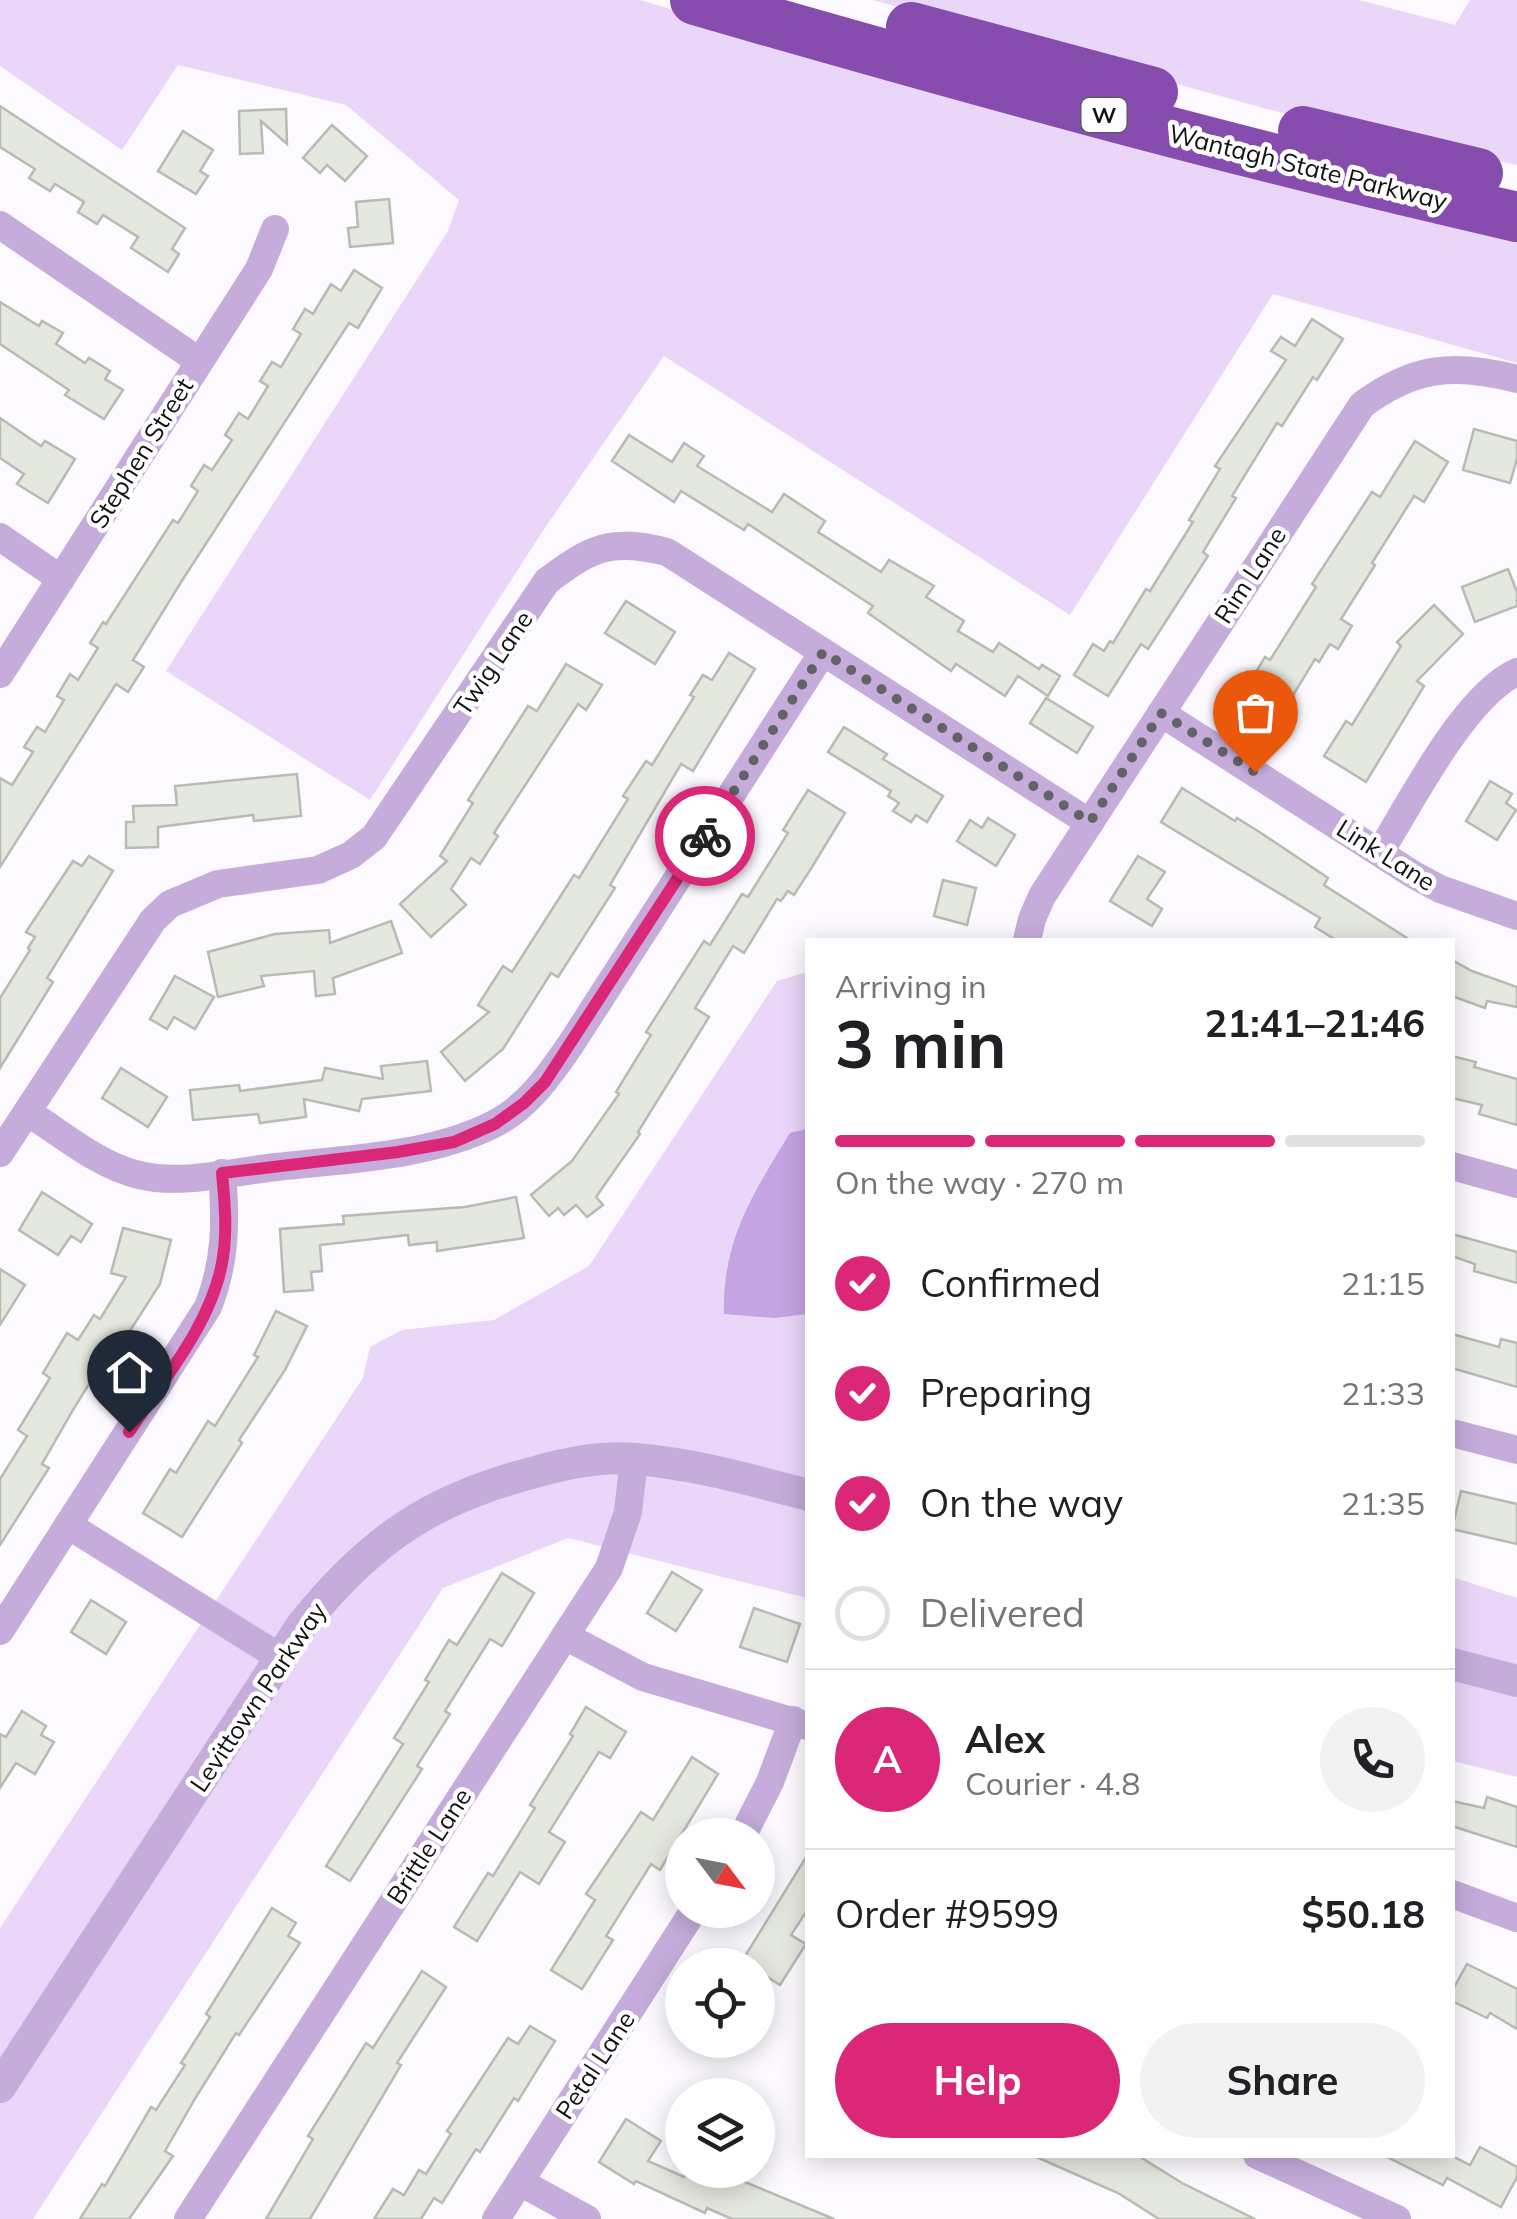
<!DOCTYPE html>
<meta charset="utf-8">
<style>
:root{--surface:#fff;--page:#f2f2f2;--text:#202124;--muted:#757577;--line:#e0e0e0;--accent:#db2777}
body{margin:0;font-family:Mulish,sans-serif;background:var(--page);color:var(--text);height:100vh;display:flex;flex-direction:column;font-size:38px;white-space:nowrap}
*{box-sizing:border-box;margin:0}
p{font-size:32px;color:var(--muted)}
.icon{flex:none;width:55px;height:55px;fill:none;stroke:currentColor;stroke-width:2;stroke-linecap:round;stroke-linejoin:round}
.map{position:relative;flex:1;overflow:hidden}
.side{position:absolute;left:805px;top:938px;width:650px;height:1220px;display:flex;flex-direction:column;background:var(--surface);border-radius:0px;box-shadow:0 5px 25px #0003}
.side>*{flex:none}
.needle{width:65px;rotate:122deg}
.tools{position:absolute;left:665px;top:1818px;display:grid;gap:20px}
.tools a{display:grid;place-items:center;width:110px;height:110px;border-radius:50%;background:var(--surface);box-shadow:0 5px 25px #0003;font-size:50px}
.pin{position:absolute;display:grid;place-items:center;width:85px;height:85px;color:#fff;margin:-102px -42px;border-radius:50% 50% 50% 0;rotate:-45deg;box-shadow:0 0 10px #0007}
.pin .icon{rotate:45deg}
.courier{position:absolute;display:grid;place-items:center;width:100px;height:100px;margin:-50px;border:8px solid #db2777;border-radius:50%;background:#fff;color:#222;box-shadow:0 2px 12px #0007}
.overview em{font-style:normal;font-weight:700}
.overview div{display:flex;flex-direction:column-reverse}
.overview{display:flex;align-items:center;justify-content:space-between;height:170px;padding:0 30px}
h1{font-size:65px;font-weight:700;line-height:75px}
.bar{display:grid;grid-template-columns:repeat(4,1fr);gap:15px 10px;align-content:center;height:120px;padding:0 30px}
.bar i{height:12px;border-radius:8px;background:var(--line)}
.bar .selected{background:var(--accent)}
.bar p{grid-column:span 4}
.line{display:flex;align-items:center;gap:25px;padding:0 30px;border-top:2px solid var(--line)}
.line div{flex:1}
.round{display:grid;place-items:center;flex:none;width:105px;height:105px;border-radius:52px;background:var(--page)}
ol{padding:0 30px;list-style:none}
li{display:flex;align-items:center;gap:30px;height:110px}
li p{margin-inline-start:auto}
li .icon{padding:10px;border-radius:50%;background:var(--accent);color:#fff;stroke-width:4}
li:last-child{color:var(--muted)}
li i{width:55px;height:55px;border:5px solid var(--line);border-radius:50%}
.cta{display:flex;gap:20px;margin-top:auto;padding:20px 30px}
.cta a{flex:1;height:115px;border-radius:60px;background:var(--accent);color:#fff;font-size:40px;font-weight:700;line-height:115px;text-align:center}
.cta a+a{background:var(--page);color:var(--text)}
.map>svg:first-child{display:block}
</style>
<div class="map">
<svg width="1517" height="2219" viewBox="0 0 1517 2219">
<rect width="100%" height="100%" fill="#fcf9ff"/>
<!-- green -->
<g fill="#e9d6f8">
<path d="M 0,0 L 640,0 L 997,106 L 1517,235 L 1517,363 L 1273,294 L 1070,615 L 664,356 L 542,532 L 370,800 L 166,671 L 448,231 L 459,200 L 346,105 L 178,65 L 122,150 L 0,66 Z"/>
<path d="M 873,0 L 1359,0 L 1455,25 L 1470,0 L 1517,0 L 1517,165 L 1315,122 Z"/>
<path d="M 807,972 L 807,1598 L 568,1538 L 443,1588 L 33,2219 L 0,2219 L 0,1928 L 363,1378 L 370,1347 L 402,1330 L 494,1320 L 589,1266 L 777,981 Z"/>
<path d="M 1452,1577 L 1517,1598 L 1517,1777 L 1453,1761 Z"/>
</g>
<!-- water -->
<path fill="#c6a3e2" d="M 807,1129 L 807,1314 L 775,1318 L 724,1314 C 722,1240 753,1194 790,1133 Z"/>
<!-- building -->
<g fill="#e5e8de" stroke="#b8bbb1" stroke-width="2.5">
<path d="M 0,106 L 185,228 L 172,249 L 179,254 L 168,272 L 131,248 L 138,237 L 103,215 L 97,224 L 78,212 L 84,202 L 55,184 L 50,191 L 29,178 L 35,169 L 0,147 Z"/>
<path d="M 286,109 L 287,144 L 261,121 L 263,153 L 240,154 L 239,111 Z"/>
<path d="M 332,125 L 367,156 L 345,181 L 327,165 L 320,173 L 303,158 Z"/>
<path d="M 183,131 L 213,150 L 200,171 L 208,176 L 196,194 L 158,171 Z"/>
<path d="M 389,199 L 393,243 L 350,247 L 348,228 L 358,227 L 356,202 Z"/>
<path d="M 354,270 L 382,288 L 358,328 L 349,323 L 183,579 L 133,660 L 144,667 L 128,692 L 116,684 L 0,867 L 0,778 L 12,785 L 33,752 L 24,747 L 37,727 L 45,732 L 64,700 L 57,696 L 70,674 L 78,680 L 98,648 L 90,643 L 103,622 L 106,624 L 173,520 L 178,523 L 198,491 L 191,486 L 204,465 L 212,470 L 232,440 L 225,435 L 239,413 L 248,419 L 268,386 L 260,381 L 272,362 L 281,367 L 301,334 L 293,329 L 305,309 L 313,314 L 331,284 L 341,291 Z"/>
<path d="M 0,302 L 39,326 L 42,321 L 63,333 L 56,344 L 85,363 L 89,358 L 110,371 L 105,379 L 123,390 L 104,419 L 65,395 L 69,390 L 0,344 Z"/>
<path d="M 1312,319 L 1343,339 L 1317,380 L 1313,377 L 1282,426 L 1277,423 L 1232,496 L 1236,498 L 1203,552 L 1208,556 L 1148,649 L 1141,644 L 1108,696 L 1074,675 L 1093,644 L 1104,651 L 1110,641 L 1113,643 L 1146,589 L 1150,591 L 1193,522 L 1189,520 L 1220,469 L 1215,466 L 1286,360 L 1271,351 L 1281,337 L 1295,346 Z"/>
<path d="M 0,418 L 41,446 L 45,441 L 75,459 L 48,503 L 17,484 L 24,474 L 0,458 Z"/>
<path d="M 1474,429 L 1517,441 L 1517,459 L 1510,483 L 1463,470 Z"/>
<path d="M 629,435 L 672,462 L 684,443 L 704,456 L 697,466 L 772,512 L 784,494 L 825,521 L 818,532 L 881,572 L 889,560 L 934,586 L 926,597 L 964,621 L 958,631 L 993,652 L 999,643 L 1039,669 L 1042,665 L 1060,676 L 1048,696 L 1018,676 L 1005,696 L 956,664 L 951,671 L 868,613 L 873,606 L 748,524 L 744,530 L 681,491 L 674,502 L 612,461 Z"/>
<path d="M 1415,441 L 1448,462 L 1424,502 L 1414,496 L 1372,563 L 1375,565 L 1341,619 L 1352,626 L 1338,649 L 1330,644 L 1319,662 L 1315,659 L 1278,720 L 1241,697 L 1265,657 L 1270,660 L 1316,587 L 1312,584 L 1372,492 L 1380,497 Z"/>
<path d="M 1508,569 L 1517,592 L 1517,606 L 1475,622 L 1462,587 Z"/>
<path d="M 626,601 L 675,632 L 655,664 L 605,633 Z"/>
<path d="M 1434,605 L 1463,634 L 1417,681 L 1424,686 L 1366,782 L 1324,756 L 1346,721 L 1352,725 L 1401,646 L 1397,642 Z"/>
<path d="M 729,653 L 755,669 L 717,731 L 693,771 L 681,764 L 610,885 L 615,888 L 558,977 L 551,973 L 503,1049 L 465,1081 L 441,1052 L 489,1012 L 478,1005 L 503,966 L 512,972 L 574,875 L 579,878 L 628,799 L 623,796 L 646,761 L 652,765 L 694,697 L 690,695 L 703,675 L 712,680 Z"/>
<path d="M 566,664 L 602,685 L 586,710 L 578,704 L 494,833 L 498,836 L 480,864 L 471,858 L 451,889 L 466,905 L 431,937 L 400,904 L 447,861 L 440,856 L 473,803 L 468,800 L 528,706 L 537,711 Z"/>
<path d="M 1046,698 L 1093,727 L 1077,753 L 1030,723 Z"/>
<path d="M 844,727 L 887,754 L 883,759 L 943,796 L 927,822 L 916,815 L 911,822 L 893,811 L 899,803 L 888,796 L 891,791 L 828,752 Z"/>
<path d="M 297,774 L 301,816 L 254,821 L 253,815 L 158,827 L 158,847 L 126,848 L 126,822 L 134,822 L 133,806 L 177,805 L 175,786 Z"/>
<path d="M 1490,781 L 1512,794 L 1506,803 L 1516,810 L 1497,840 L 1466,821 Z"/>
<path d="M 1182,788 L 1235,821 L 1237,818 L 1261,833 L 1328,878 L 1324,885 L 1410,940 L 1336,940 L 1315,927 L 1320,918 L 1161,822 Z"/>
<path d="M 808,790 L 845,813 L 812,867 L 794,895 L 788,891 L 781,901 L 777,899 L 744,953 L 733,946 L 695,1008 L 709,1017 L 638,1132 L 640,1134 L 596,1197 L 603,1205 L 587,1217 L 576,1205 L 564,1215 L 558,1208 L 549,1216 L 531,1195 L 572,1161 L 619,1094 L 616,1092 L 651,1035 L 646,1032 L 704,941 L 710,945 L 742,894 L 748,897 L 788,833 L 783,830 Z"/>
<path d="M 988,818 L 1015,835 L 996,866 L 957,841 L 970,820 L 982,828 Z"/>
<path d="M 89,856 L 113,871 L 47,978 L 53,982 L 0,1068 L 0,998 L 30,950 L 28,948 L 35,937 L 26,932 L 73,861 L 82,866 Z"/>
<path d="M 1138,856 L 1165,872 L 1147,899 L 1162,909 L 1152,926 L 1110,901 Z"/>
<path d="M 943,880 L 976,888 L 967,925 L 934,916 Z"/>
<path d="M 391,921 L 402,953 L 333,978 L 335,994 L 316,996 L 314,971 L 261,976 L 264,986 L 218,997 L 208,952 L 275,934 L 329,930 L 330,943 Z"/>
<path d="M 1452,960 L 1472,971 L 1517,987 L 1517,1007 L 1487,1001 L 1485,1008 L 1452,996 Z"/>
<path d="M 175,976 L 214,997 L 195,1029 L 174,1017 L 167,1029 L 150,1019 Z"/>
<path d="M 1452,1056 L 1476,1062 L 1474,1067 L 1517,1079 L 1517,1125 L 1479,1114 L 1482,1105 L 1452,1098 Z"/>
<path d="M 427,1061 L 431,1091 L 362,1099 L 359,1111 L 304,1099 L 306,1117 L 260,1123 L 258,1114 L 193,1120 L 190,1090 L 239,1085 L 240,1091 L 322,1080 L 325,1068 L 383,1079 L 381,1066 Z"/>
<path d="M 121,1068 L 167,1097 L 148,1127 L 102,1098 Z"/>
<path d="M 42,1192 L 92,1224 L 81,1242 L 71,1236 L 58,1255 L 19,1230 Z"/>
<path d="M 516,1197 L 524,1238 L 437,1251 L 437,1242 L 409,1245 L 408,1235 L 320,1245 L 322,1271 L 311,1272 L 313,1290 L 284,1292 L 280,1229 L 344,1224 L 343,1216 L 465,1207 Z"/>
<path d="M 123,1228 L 171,1240 L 160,1284 L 119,1348 L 113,1345 L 73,1410 L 42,1464 L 49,1468 L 0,1545 L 0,1479 L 27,1436 L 18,1430 L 50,1378 L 43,1373 L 67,1333 L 78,1340 L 94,1315 L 100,1319 L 126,1277 L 111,1273 Z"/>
<path d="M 1452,1234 L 1517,1252 L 1517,1283 L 1474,1271 L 1475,1264 L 1452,1256 Z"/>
<path d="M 0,1269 L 25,1285 L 0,1325 Z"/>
<path d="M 276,1311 L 307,1326 L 285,1370 L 239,1440 L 242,1443 L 182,1537 L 143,1513 L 170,1469 L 176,1473 L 208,1421 L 215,1426 L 258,1357 L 254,1355 Z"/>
<path d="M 1452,1334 L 1499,1347 L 1501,1339 L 1517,1343 L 1517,1387 L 1452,1368 Z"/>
<path d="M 1461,1491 L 1517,1504 L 1517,1544 L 1452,1529 Z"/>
<path d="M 672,1572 L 702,1590 L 676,1631 L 647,1613 Z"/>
<path d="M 502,1573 L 534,1593 L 502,1646 L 490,1639 L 445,1711 L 450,1714 L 417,1766 L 422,1769 L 350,1881 L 326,1866 L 403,1744 L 394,1738 L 429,1682 L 425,1680 L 449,1640 L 457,1645 Z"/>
<path d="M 91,1600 L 126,1622 L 106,1654 L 71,1632 Z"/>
<path d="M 754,1608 L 800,1624 L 787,1662 L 740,1647 Z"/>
<path d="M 586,1707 L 626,1732 L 610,1758 L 599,1752 L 549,1832 L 565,1842 L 539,1884 L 520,1872 L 477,1941 L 454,1927 L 488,1873 L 493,1876 L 535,1808 L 530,1805 L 573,1736 L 570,1734 Z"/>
<path d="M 22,1711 L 46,1726 L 41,1735 L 54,1742 L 35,1774 L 16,1763 L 0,1788 L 0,1734 L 6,1737 Z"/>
<path d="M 692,1757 L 718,1774 L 660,1870 L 651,1864 L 606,1936 L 613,1940 L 582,1989 L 551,1970 L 595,1900 L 586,1894 L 641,1812 L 653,1820 Z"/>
<path d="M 1487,1797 L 1517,1807 L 1517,1847 L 1452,1826 L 1452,1801 L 1484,1808 Z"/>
<path d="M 808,1854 L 808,1909 L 791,1935 L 806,1944 L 780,1985 L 758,1971 L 758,1965 L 742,1961 Z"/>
<path d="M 272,1908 L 296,1923 L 288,1936 L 300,1943 L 239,2035 L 236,2033 L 196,2097 L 165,2151 L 173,2156 L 129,2219 L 80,2219 L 102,2184 L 105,2186 L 151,2107 L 156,2110 L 185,2065 L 181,2063 L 210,2017 L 206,2014 Z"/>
<path d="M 1467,1964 L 1517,1989 L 1517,2029 L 1490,2013 L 1487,2018 L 1452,2001 L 1452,1991 Z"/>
<path d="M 422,1971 L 446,1987 L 397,2063 L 401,2065 L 310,2219 L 266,2219 L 313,2139 L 308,2136 L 335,2093 L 366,2043 L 373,2048 Z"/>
<path d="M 530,2026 L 555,2041 L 518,2101 L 514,2098 L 480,2152 L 476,2149 L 442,2203 L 434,2198 L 421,2219 L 374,2219 L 393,2189 L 404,2195 L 419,2170 L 426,2174 L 451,2134 L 447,2131 L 508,2038 L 518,2044 Z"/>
<path d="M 626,2119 L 661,2141 L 648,2161 L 684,2177 L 688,2170 L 716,2170 L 834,2219 L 732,2219 L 707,2208 L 705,2213 L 636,2181 L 634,2184 L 599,2162 Z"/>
<path d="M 1480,2147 L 1517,2167 L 1517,2177 L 1501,2207 L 1447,2178 L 1443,2185 L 1383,2155 L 1450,2155 L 1470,2165 Z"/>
<path d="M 1032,2155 L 1137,2155 L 1182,2183 L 1255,2219 L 1159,2219 L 1118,2193 Z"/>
</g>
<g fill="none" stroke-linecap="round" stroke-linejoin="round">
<!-- minor -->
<g stroke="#c5acda" stroke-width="28">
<path d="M 0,225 L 199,361"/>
<path d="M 0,537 L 61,579"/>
<path d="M 0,674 L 259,269 L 275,229"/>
<path d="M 1161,713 L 1414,875 L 1440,889 L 1517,916"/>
<path d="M 1380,852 C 1411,802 1465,695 1517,672"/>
<path d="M 1027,940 L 1032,919 L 1042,896 L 1362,405 C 1414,366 1455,363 1517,379"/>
<path d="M 27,1112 C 61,1133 99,1166 139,1175 C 180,1185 228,1173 268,1168 C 342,1159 425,1158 492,1125 C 527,1108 549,1076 571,1044 L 823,652"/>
<path d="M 0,1153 L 153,920 L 170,904 L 218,884 L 318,870 L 351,855 L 374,837 L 547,581 C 592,547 611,538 667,552 L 1090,823"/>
<path d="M 1452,1166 L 1517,1184"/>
<path d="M 1452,1433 L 1517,1450"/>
<path d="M 68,1525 L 281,1658"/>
<path d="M 0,1631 L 208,1307 C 226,1261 226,1221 222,1173"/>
<path d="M 565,1636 L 643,1677 L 808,1726"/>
<path d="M 743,1835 L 770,1782 L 793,1720"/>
<path d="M 1452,1894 L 1517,1918"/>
<path d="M 1257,2155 L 1397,2219"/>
<path d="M 520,2182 L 587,2219"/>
<path d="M 188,2219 L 609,1568 L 628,1512 L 634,1459"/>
<path d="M 496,2219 L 694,1910"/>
</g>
<!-- tertiary -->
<g stroke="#c5acda" stroke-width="32">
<path d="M 1452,1664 L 1517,1681"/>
<path d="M 0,2087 L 302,1625 C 371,1539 432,1498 539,1471 C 571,1462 603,1456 636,1459 C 695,1464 751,1480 808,1495"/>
</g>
<!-- motorway -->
<g stroke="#864cae" stroke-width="50">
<path d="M 695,0 C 968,79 1240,154 1517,217"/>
<path d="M 911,27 L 1153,92"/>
<path d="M 1303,131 L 1478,173"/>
</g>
</g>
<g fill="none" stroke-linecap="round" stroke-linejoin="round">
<!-- done -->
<path stroke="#636266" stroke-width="10" stroke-dasharray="0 18" d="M 705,836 L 823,652 L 1090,822 L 1161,713 L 1255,772"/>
<!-- route -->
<path stroke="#db2777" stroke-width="12" d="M 129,1432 C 162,1381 208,1328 221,1268 C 228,1236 225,1205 222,1173 L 398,1152 L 454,1142 L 495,1124 L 524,1103 L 545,1082 L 705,836"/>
</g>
<g text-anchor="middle" stroke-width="9" stroke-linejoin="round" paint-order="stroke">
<!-- shield labels -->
<rect fill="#fff" stroke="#58585a" stroke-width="2.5" x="1081.5" y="98" width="45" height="34" rx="8"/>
<g font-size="22" font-weight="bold" fill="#111013">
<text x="1104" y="123">W</text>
</g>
<!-- street labels -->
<g font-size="25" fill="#111013" stroke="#fff">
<text transform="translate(1308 167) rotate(14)" y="9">Wantagh State Parkway</text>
<text transform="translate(141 453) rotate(-58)" y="9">Stephen Street</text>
<text transform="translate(1250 575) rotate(-57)" y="9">Rim Lane</text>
<text transform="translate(493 663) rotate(-56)" y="9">Twig Lane</text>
<text transform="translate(1386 855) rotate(32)" y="9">Link Lane</text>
<text transform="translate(258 1697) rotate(-56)" y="9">Levittown Parkway</text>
<text transform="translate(429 1846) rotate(-57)" y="9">Brittle Lane</text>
<text transform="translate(595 2065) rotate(-57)" y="9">Petal Lane</text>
</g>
</g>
</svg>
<div class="tools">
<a><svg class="needle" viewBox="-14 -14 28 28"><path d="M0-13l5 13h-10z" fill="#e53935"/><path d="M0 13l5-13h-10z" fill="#757577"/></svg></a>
<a><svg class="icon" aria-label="locate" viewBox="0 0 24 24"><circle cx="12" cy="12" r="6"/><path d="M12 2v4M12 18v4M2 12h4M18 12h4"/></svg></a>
<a><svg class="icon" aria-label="layers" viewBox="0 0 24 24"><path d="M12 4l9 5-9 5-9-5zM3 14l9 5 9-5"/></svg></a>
</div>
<div class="pin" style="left:1255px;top:772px;background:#ea580c"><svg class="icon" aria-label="bag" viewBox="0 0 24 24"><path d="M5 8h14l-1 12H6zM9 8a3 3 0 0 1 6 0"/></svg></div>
<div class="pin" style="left:129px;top:1432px;background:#1f2937"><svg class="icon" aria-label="home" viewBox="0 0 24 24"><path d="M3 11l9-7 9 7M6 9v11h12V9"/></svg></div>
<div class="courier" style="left:705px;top:836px"><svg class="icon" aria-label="bike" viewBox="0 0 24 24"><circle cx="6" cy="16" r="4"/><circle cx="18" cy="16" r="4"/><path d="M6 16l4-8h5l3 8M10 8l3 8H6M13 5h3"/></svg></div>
<section class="side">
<div class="overview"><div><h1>3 min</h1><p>Arriving in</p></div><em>21:41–21:46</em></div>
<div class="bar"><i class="selected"></i><i class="selected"></i><i class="selected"></i><i></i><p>On the way · 270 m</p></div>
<ol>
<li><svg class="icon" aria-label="check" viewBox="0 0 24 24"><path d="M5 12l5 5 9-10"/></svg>Confirmed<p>21:15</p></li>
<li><svg class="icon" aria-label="check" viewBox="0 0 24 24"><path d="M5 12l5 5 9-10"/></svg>Preparing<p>21:33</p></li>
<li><svg class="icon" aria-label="check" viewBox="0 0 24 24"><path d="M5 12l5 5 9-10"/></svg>On the way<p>21:35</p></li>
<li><i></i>Delivered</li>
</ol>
<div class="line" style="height:180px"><b class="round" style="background:var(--accent);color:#fff">A</b><div><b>Alex</b><p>Courier · 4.8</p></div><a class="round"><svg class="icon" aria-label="phone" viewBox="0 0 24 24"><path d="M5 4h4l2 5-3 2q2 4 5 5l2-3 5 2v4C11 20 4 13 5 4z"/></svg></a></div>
<div class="line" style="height:130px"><div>Order #9599</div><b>$50.18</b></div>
<div class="cta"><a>Help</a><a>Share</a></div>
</section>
</div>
